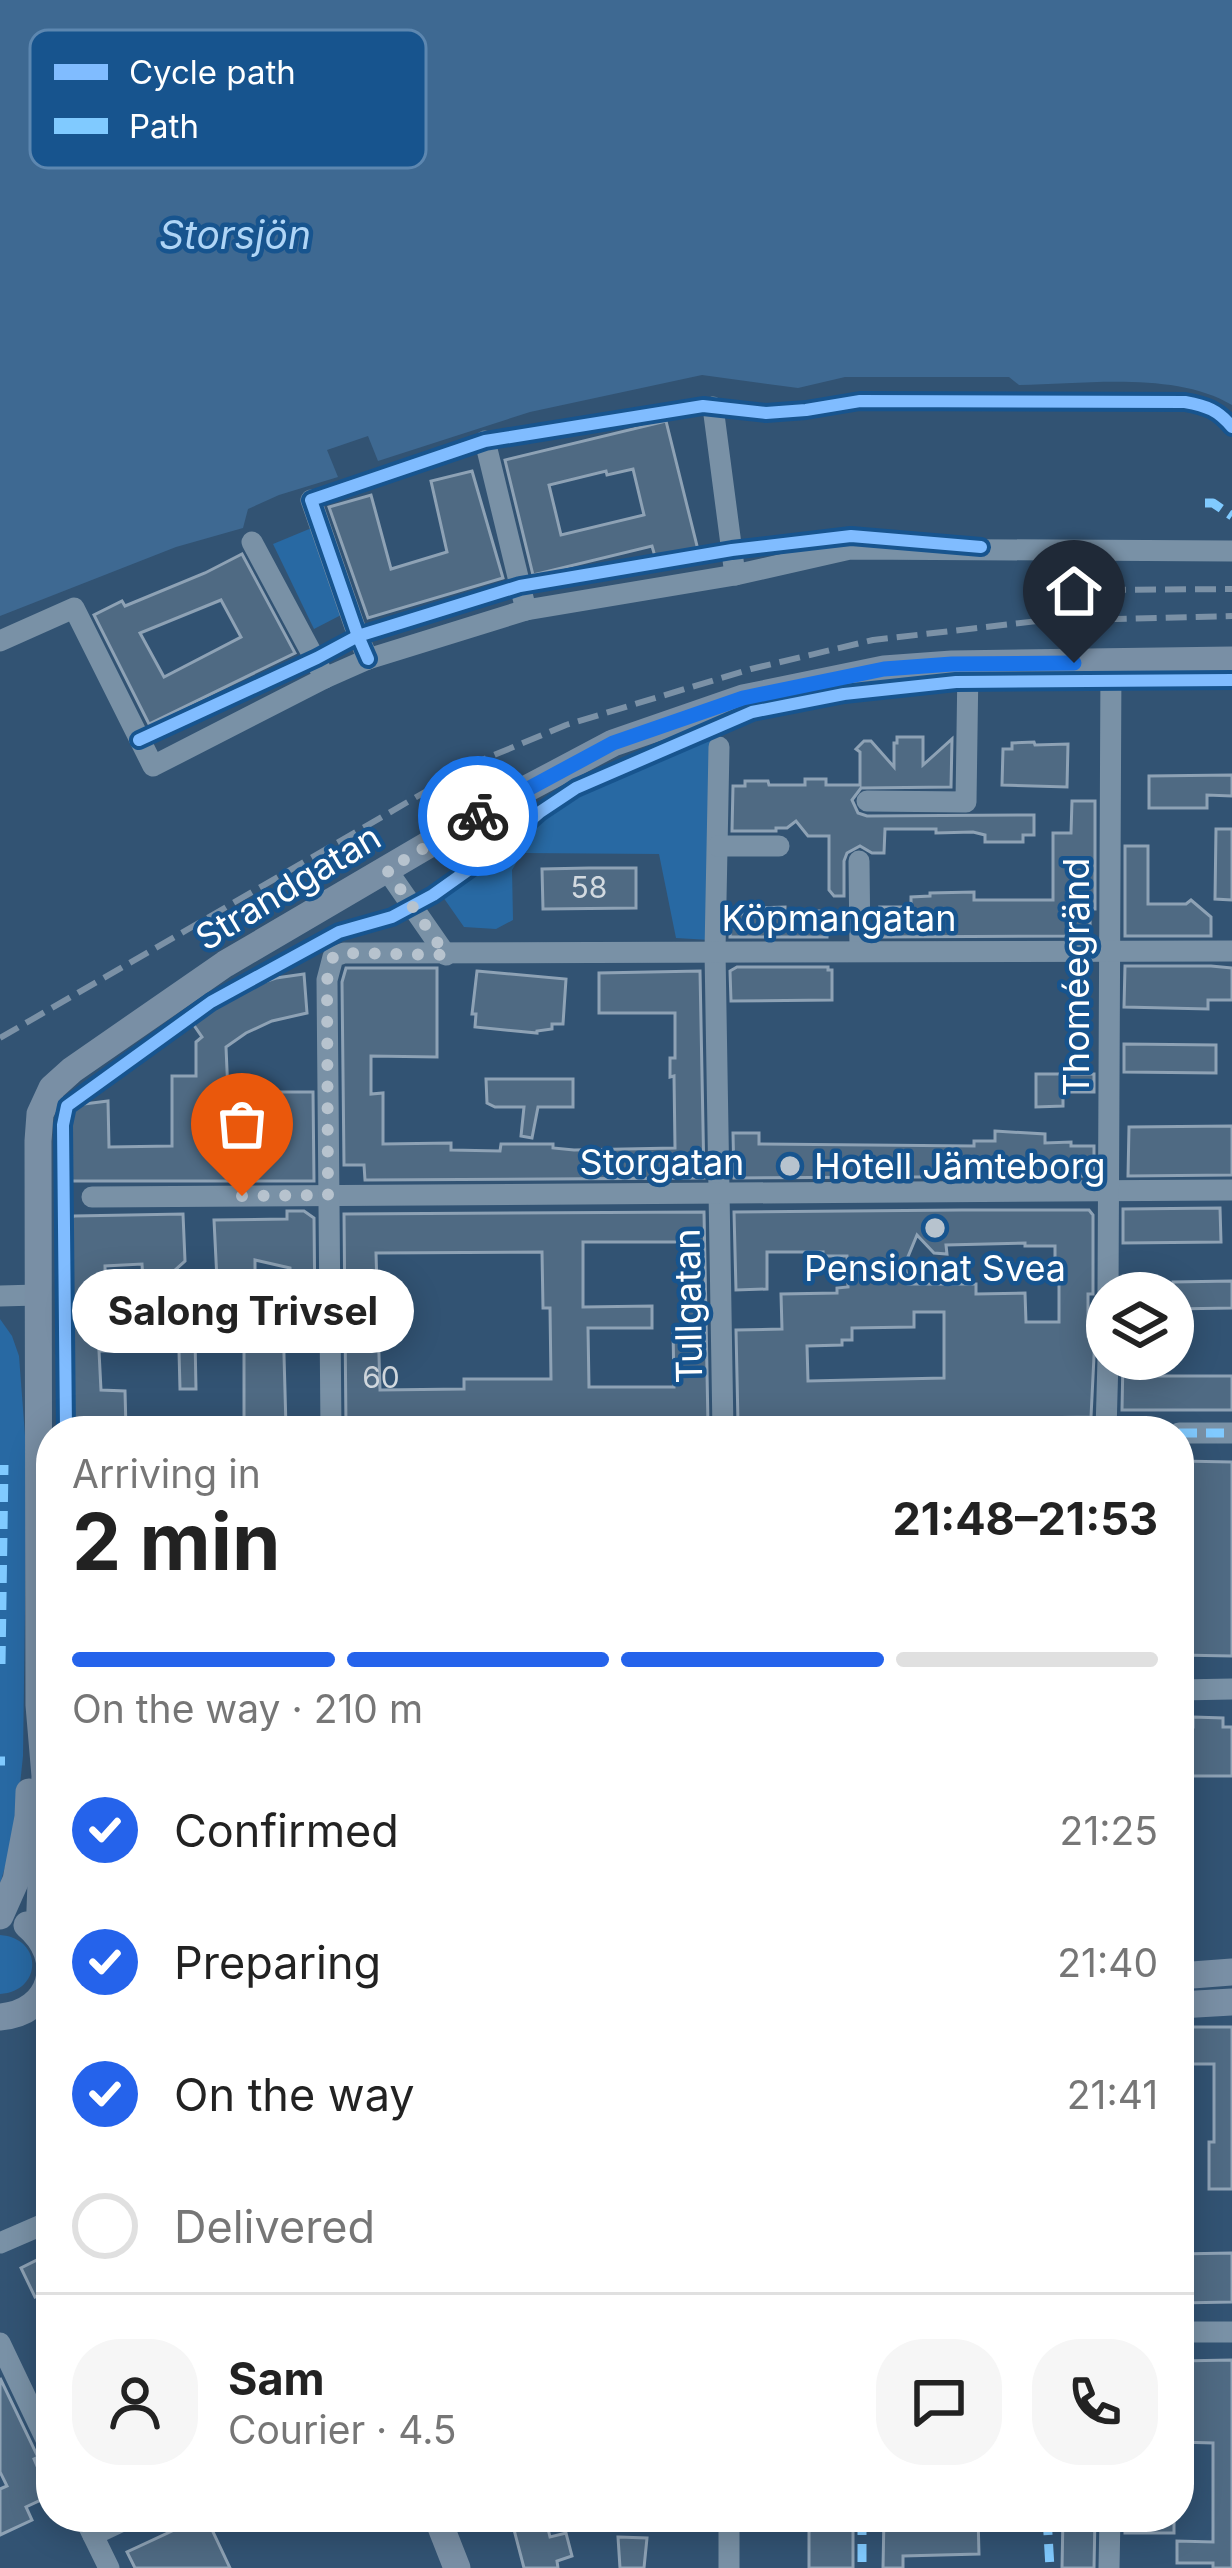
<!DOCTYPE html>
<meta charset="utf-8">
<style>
:root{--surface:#fff;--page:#f6f6f6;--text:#222;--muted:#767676;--line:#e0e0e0;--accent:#2563eb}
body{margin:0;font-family:Inter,sans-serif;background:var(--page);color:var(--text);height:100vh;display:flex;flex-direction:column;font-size:45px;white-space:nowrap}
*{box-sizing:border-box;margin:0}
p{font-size:39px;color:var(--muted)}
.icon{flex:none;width:66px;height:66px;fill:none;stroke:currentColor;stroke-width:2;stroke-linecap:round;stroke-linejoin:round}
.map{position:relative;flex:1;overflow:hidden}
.side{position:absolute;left:36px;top:1416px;width:1158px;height:1116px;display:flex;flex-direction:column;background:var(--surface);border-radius:48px;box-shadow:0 6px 30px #0003}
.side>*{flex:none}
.controls{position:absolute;left:1086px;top:1272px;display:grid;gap:24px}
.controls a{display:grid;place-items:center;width:108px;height:108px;border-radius:50%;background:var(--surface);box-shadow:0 6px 30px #0003;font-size:60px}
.pin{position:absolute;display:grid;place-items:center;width:102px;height:102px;color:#fff;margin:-123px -51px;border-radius:50% 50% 50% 0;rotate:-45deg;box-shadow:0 0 12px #0007}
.pin .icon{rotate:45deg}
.courier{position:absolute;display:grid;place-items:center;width:120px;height:120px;margin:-60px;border:9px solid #1a73e8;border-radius:50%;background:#fff;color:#222;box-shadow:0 3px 15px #0007}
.bubble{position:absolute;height:84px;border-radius:42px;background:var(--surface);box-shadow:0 6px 30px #0003;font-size:39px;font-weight:700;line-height:84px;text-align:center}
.summary em{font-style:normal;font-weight:700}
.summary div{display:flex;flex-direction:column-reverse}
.summary{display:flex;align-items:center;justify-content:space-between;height:204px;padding:0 36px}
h1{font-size:78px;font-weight:700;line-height:90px}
.bar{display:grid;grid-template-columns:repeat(4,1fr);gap:18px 12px;align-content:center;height:144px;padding:0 36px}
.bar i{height:15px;border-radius:9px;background:var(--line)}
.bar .current{background:var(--accent)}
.bar p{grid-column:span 4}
.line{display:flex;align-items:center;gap:30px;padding:0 36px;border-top:3px solid var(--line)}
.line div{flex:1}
.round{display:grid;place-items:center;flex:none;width:126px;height:126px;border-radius:48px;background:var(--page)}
ol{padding:0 36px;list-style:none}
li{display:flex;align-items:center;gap:36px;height:132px}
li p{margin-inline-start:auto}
li .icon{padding:12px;border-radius:50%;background:var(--accent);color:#fff;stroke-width:4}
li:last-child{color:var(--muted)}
li i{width:66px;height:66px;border:6px solid var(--line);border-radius:50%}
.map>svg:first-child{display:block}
</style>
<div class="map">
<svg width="1232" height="2568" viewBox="0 0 1232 2568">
<rect width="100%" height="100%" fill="#325373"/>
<!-- green -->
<g fill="#2869a3">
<path d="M 314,527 L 343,614 L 314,629 L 273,544 Z"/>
<path d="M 713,735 L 710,940 L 676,938 L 659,854 L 522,853 L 512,870 L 513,920 L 496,929 L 464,927 L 443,897 L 543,813 L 578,791 Z"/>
<path d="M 0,1319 L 12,1336 L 19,1356 L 27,1462 L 23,1756 L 15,1833 L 0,1884 Z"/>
<path d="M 0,1935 C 43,1938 43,1991 0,1994 Z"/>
</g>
<!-- water -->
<path fill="#3e6992" d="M 0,0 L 1232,0 L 1232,405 C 1175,371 1085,384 1019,385 L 1009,377 L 845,377 L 798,388 L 702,375 L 530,412 L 378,461 L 368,436 L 327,450 L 338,477 L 279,495 L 248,509 L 243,528 L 176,547 L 0,616 Z"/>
<!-- building -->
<g fill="#4f6a83" stroke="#8ea2b5" stroke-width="3" fill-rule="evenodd">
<path d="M 666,421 L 698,550 L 656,560 L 652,546 L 533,575 L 505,460 ZM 633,469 L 644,515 L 561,535 L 549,485 L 606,471 L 607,475 Z"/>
<path d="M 472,471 L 503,578 L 368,618 L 329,507 L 371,495 L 391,569 L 447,552 L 431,481 Z"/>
<path d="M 242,554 L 295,653 L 149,724 L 94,615 L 122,601 L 125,606 L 205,573 ZM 221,600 L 241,637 L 164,677 L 140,633 Z"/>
<path d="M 897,737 L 923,737 L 923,765 L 952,739 L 951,787 L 861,788 L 852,800 L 858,813 L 867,816 L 1034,815 L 1034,835 L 1023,835 L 1023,842 L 985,842 L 985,835 L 973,832 L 936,833 L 936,829 L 885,829 L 884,853 L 872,853 L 860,846 L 847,853 L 844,861 L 844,896 L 834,896 L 829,890 L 829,836 L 808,836 L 796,821 L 787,828 L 776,828 L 776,831 L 732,831 L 733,786 L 745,786 L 745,781 L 768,781 L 769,785 L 805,785 L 805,779 L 826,779 L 826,785 L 860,785 L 860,752 L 856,749 L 864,741 L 871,741 L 894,767 L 894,743 L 897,743 Z"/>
<path d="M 1034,742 L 1035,745 L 1068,744 L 1067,787 L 1002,785 L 1003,749 L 1012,749 L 1012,743 Z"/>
<path d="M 1232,775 L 1232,796 L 1207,795 L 1207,808 L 1149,808 L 1149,776 Z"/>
<path d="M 1072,801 L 1095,801 L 1095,909 L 1090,909 L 1090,936 L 875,937 L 875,912 L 881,912 L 880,907 L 911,907 L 911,897 L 930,896 L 930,893 L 974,892 L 974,900 L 1053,900 L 1053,833 L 1071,833 Z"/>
<path d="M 1216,829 L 1232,829 L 1232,900 L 1215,899 Z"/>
<path d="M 1125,846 L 1148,846 L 1148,904 L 1186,904 L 1191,900 L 1211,917 L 1211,936 L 1125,936 Z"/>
<path d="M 589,868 L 636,868 L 636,908 L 543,909 L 542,869 Z"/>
<path d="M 785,907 L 785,911 L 827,911 L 827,937 L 730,937 L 731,914 L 750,914 L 751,908 Z"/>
<path d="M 1211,966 L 1232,968 L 1232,1000 L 1208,1000 L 1208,1009 L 1124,1007 L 1125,966 Z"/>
<path d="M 737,967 L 828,967 L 828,970 L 832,970 L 832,1000 L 731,1001 L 730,971 Z"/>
<path d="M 346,968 L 437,968 L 437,1057 L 371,1056 L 371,1094 L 383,1093 L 383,1144 L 451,1143 L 451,1150 L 500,1151 L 501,1144 L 553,1144 L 553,1148 L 574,1150 L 675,1148 L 674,1076 L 670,1077 L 670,1058 L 675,1058 L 675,1013 L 599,1013 L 599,973 L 700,971 L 704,1178 L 365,1180 L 364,1165 L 344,1165 L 342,982 Z"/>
<path d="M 477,971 L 566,979 L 563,1024 L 552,1024 L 552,1029 L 537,1031 L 537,1033 L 475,1027 L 476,1014 L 472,1014 Z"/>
<path d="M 304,974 L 307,1013 L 272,1021 L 246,1033 L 226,1047 L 228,1093 L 218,1093 L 219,1141 L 273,1139 L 273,1115 L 281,1115 L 281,1092 L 313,1092 L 314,1181 L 68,1181 L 68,1106 L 108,1101 L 109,1147 L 172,1146 L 172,1076 L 196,1076 L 196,1042 L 202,1037 L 191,1021 L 227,997 L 252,986 L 276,978 Z"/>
<path d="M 1124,1044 L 1216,1045 L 1216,1073 L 1124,1072 Z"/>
<path d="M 1036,1074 L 1094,1074 L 1094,1092 L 1063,1092 L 1063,1106 L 1036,1107 Z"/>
<path d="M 486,1079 L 573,1079 L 573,1107 L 538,1107 L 532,1138 L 521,1136 L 524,1107 L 495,1107 L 487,1103 Z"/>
<path d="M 1232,1126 L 1232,1175 L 1128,1176 L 1129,1127 Z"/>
<path d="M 995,1131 L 1045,1134 L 1045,1143 L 1071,1142 L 1071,1146 L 1094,1146 L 1094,1173 L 1091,1176 L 734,1178 L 733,1133 L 759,1133 L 759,1144 L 974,1146 L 974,1141 L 995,1141 Z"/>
<path d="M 1220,1208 L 1221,1242 L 1123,1243 L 1123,1209 Z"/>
<path d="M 962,1210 L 1089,1210 L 1093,1215 L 1093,1294 L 1088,1294 L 1088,1336 L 1095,1336 L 1091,1417 L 738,1423 L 736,1330 L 782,1329 L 781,1294 L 837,1293 L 837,1288 L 848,1287 L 847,1256 L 823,1256 L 823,1252 L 767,1252 L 767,1289 L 736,1290 L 734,1212 ZM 917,1235 L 934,1253 L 947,1254 L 946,1245 L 1025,1243 L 1025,1246 L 1055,1246 L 1055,1276 L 1059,1275 L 1059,1322 L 1026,1322 L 1025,1293 L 976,1294 L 976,1284 L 908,1284 L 905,1264 ZM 914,1312 L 944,1312 L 944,1378 L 808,1381 L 807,1346 L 842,1345 L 842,1340 L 852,1340 L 852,1328 L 914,1327 Z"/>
<path d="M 287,1211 L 304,1211 L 314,1218 L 315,1318 L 283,1319 L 286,1427 L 244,1428 L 244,1319 L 213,1319 L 213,1301 L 218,1300 L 214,1220 L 287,1219 ZM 255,1260 L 290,1268 L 291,1301 L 255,1300 Z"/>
<path d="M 704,1212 L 708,1425 L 346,1427 L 344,1214 ZM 583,1242 L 684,1242 L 684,1329 L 673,1329 L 674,1387 L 589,1387 L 588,1328 L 652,1328 L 652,1306 L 583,1307 ZM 542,1252 L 543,1308 L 550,1308 L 551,1379 L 464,1379 L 464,1389 L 380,1390 L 376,1253 Z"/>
<path d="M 183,1214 L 185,1261 L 164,1280 L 143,1281 L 142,1264 L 105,1266 L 106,1323 L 188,1322 L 188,1338 L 195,1338 L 196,1389 L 180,1389 L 179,1351 L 99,1351 L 101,1390 L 125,1391 L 126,1429 L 69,1429 L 69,1366 L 73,1367 L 69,1220 L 74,1216 Z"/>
<path d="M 1232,1281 L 1232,1308 L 1173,1309 L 1173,1282 Z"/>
<path d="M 1123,1359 L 1145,1359 L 1145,1376 L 1232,1376 L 1232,1410 L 1122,1410 Z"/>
<path d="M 1179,1461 L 1232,1462 L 1232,1656 L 1179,1655 Z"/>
<path d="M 1193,1717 L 1223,1718 L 1223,1727 L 1232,1727 L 1232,1776 L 1189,1776 L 1190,1727 L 1193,1727 Z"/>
<path d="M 1179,2027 L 1232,2027 L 1232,2189 L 1209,2189 L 1209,2142 L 1214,2142 L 1214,2064 L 1179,2064 Z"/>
<path d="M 51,2253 L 51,2290 L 35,2297 L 21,2268 Z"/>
<path d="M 1232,2253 L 1232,2302 L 1179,2303 L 1179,2254 Z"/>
<path d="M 1232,2360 L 1232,2568 L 1213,2568 L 1213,2563 L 1177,2563 L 1177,2541 L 1213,2542 L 1213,2443 L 1179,2442 L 1179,2361 Z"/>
<path d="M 0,2378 L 38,2457 L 34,2459 L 48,2492 L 45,2498 L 26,2507 L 32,2520 L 0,2535 L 0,2489 L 7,2486 L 0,2472 Z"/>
<path d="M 202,2517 L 206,2517 L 230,2568 L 135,2568 L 127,2552 Z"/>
<path d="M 531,2517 L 545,2517 L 550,2537 L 566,2533 L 572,2556 L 557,2561 L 558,2568 L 524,2568 L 512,2522 Z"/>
<rect x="809" y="2517" width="44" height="51"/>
<path d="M 884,2517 L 978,2517 L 979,2554 L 903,2556 L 903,2568 L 883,2568 Z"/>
<path d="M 1063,2517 L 1095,2517 L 1094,2568 L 1062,2568 Z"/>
<rect x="1125" y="2517" width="49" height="16"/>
<path d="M 618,2537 L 647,2538 L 644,2568 L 620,2568 Z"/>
</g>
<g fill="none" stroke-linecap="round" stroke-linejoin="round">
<!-- minor -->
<g stroke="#7991a6" stroke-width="21">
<path d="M 713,407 L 735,575"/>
<path d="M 485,441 L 526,610"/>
<path d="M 311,500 L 358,636 L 368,659"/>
<path d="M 252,542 L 325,678"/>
<path d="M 0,641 L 74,608 L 153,766 L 325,678 L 368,659 L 526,610 L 735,575 L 850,549 L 1232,551"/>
<path d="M 719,747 L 715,951 L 723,1431"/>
<path d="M 867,801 L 966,802 L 968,665"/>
<path d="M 718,846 L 779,846"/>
<path d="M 859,861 L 860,951"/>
<path d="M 387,870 L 446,955"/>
<path d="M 92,1197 L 1232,1190"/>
<path d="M 1108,1293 L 1111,662"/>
<path d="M 0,1296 L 37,1295"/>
<path d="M 331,1431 L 327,980 L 333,957 L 344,953 L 1232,951"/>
<path d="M 1106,1431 L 1108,1359"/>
<path d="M 1179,1433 L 1232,1433"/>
<path d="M 1179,1690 L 1232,1689"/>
<path d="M 0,2243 L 51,2221"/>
<path d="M 1179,2332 L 1232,2332"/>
<path d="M 0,2343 L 51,2450"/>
<path d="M 84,2517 L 109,2568"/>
<path d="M 729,2517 L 729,2568"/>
<path d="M 93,2535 L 131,2517"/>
<path d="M 1109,2568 L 1110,2517"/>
</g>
<!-- major -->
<g stroke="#798fa5" stroke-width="27">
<path d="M 0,1916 L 16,1880 L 28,1817 L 29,1792"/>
<path d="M 39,1936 L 45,1776 L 39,1705 L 38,1141 L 40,1114 L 52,1088 L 72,1070 L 225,964 L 496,805 L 613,743 L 743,698 L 884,669 L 952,664 L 1232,660"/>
<path d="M 1179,1976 L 1232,1972"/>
<path d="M 1179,2005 L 1232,2002"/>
<path d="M 0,2017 C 53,2013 67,1958 27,1925"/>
<path d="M 437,2517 L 457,2568"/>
</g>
<!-- rail -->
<g stroke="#7b91a6" stroke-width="6" stroke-dasharray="21 9" stroke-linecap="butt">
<path d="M 1105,590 L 1232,589"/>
<path d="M 0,1038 L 475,763 L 566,725 L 751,669 L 873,640 L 1038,621 L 1232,616"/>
</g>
<!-- quiet -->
<g stroke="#80caff" stroke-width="9" stroke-dasharray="18 9" stroke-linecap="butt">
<path d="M 1205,503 L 1213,503 L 1232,516"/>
<path d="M 1179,1433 L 1232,1433"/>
<path d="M 1,1664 L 4,1465"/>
<path d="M 0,1761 L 5,1761"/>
<path d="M 862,2517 L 862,2568"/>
<path d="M 1047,2517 L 1050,2568"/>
</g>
<defs>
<g id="cycleway">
<path d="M 368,659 L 358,636 L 311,500 L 485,441 L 703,406 L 766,413 L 806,410 L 860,401 L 1185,402 C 1207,406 1218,410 1232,427"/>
<path d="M 139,740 L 317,658 L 358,636 L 520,586 L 732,550 L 851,536 L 981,547"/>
<path d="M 66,1431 L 63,1125 L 67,1106 L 211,1002 L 339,932 L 392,917 L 433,895 L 499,848 L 540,812 L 576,788 L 752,712 L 844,694 L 956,682 L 1232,680"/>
</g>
</defs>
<!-- cycleway casing -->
<use href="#cycleway" stroke="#17548e" stroke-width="20"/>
<!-- cycleway -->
<use href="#cycleway" stroke="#80bcff" stroke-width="12"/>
</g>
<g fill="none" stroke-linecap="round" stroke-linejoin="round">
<!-- done -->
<path stroke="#b7c3ce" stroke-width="12" stroke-dasharray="0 21.6" d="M 242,1196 L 328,1195 L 327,980 L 333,957 L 344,953 L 446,955 L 387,870 L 478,816"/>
<!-- route -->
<path stroke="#1a73e8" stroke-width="15" d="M 478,816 L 613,743 L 743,698 L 884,669 L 952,664 L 1074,663"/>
</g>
<!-- markers -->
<g fill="#b7c3ce" stroke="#17548e" stroke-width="4.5">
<circle cx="790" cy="1166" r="12"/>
<circle cx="935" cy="1228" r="12"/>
</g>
<g text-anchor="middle" stroke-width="9" stroke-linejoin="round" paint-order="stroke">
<!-- number labels -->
<g font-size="30" fill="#d3dae0">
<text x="589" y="898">58</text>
<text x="381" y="1388">60</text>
</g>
<!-- street labels -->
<g font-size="36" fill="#fff" stroke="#17548e">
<text transform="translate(288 887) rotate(-31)" y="13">Strandgatan</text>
<text x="839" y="931">Köpmangatan</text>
<text transform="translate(1076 977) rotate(-90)" y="13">Thoméegränd</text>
<text x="662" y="1175">Storgatan</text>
<text transform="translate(688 1306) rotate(-91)" y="13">Tullgatan</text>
</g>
<!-- poi labels -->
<g font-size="36" fill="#fff" stroke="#17548e" text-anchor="start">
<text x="814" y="1179">Hotell Jämteborg</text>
<text x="935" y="1281" text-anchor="middle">Pensionat Svea</text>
</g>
<!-- water labels -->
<g font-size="39" font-style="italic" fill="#afd5f6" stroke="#17548e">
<text x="235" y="249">Storsjön</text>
</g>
</g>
<!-- legend -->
<rect x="30" y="30" width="396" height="138" rx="18" fill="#17548e" stroke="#5d87b0" stroke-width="3"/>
<rect x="54" y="64" width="54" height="16" fill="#80bcff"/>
<rect x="54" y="118" width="54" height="16" fill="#80caff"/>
<g font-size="33" fill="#fff">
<text x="129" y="84">Cycle path</text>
<text x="129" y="138">Path</text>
</g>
</svg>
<div class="controls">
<a><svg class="icon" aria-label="layers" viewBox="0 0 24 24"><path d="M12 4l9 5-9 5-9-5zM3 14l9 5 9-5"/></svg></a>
</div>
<div class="pin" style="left:242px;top:1196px;background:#ea580c"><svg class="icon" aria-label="bag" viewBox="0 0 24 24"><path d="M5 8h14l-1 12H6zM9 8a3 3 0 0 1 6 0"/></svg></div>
<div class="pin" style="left:1074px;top:663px;background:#1f2937"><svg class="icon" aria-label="home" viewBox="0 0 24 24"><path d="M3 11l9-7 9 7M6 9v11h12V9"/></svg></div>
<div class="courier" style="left:478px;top:816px"><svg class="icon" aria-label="bike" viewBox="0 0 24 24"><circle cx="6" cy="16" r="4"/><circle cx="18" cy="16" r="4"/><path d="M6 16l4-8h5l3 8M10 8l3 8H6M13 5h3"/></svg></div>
<div class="bubble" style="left:72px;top:1269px;width:342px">Salong Trivsel</div>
<section class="side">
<div class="summary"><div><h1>2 min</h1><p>Arriving in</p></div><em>21:48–21:53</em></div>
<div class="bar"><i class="current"></i><i class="current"></i><i class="current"></i><i></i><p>On the way · 210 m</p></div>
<ol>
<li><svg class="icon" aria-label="check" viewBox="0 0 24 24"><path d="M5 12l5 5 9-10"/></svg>Confirmed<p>21:25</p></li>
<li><svg class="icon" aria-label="check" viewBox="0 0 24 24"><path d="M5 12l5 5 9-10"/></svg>Preparing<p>21:40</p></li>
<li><svg class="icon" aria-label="check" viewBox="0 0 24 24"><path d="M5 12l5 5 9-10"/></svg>On the way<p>21:41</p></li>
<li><i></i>Delivered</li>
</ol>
<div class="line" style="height:216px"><a class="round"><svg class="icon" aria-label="person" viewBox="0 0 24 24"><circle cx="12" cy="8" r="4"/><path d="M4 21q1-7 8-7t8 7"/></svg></a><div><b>Sam</b><p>Courier · 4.5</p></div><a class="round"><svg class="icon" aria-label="chat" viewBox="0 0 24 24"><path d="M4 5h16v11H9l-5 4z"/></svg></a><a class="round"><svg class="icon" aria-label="phone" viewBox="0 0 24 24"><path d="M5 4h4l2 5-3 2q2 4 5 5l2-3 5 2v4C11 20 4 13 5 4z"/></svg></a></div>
</section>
</div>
